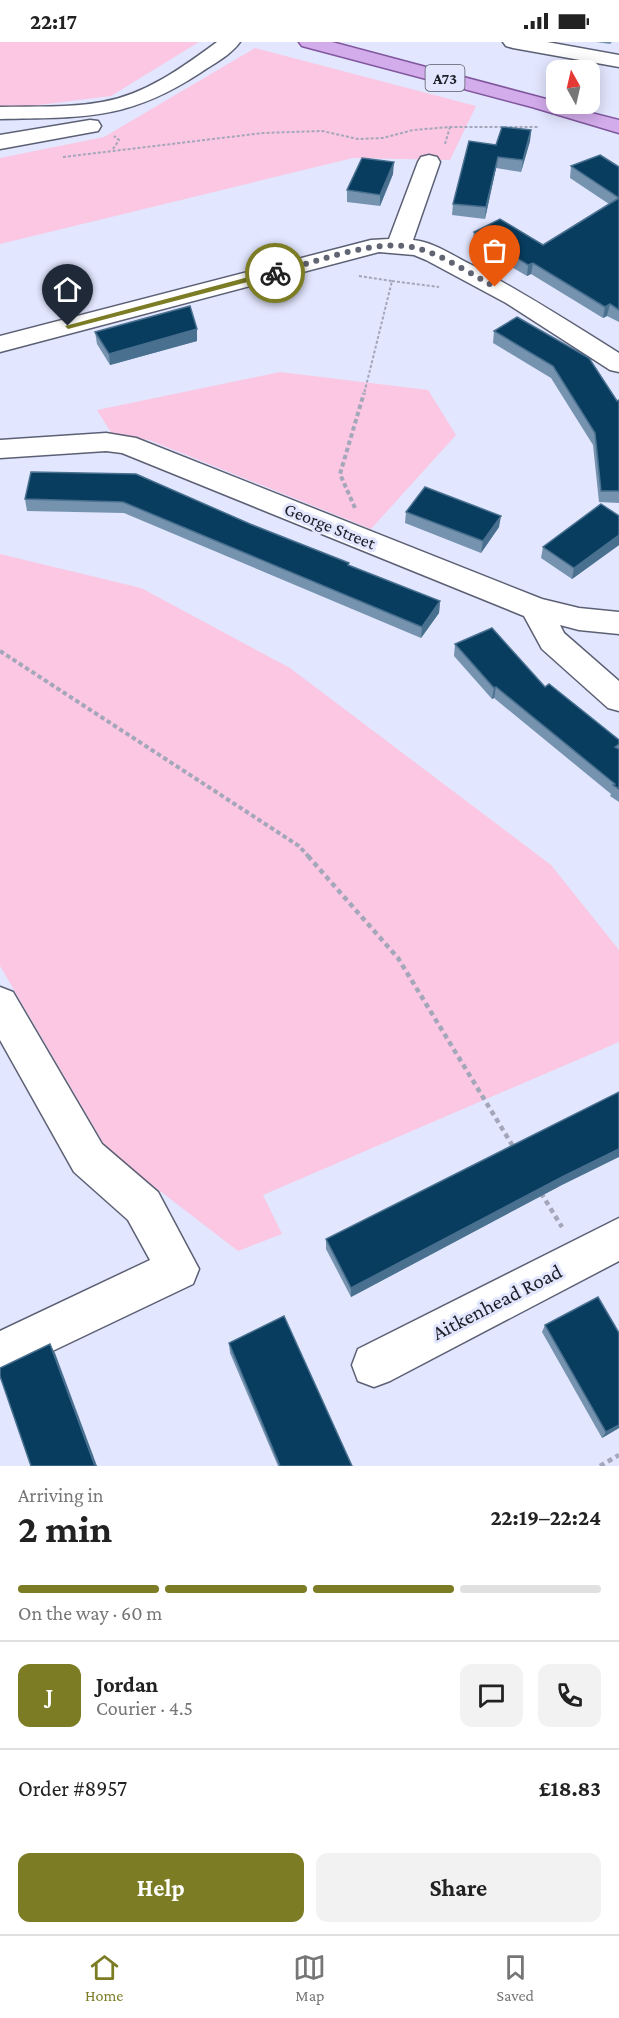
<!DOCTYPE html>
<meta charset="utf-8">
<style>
:root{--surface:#fff;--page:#f2f2f2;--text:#222;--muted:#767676;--line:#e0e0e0;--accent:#7b7c24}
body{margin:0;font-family:"Crimson Pro",serif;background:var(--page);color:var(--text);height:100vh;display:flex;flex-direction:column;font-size:22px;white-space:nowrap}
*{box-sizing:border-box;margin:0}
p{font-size:20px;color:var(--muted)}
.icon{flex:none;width:33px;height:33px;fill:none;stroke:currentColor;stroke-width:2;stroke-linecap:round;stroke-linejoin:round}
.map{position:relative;height:1424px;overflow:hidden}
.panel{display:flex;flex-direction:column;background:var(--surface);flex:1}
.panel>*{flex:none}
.needle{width:39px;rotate:352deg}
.fabs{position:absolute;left:546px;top:18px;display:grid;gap:12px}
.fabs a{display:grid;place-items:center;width:54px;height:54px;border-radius:12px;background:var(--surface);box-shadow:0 3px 15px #0003;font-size:30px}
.pin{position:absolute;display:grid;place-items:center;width:51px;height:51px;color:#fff;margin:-62px -26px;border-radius:50% 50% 50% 0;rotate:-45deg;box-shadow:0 0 6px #0007}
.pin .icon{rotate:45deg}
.courier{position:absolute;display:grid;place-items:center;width:60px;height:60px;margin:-30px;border:4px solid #7b7c24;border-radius:50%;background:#fff;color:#222;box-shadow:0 2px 8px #0007}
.headline em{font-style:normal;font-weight:700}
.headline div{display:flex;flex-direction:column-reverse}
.headline{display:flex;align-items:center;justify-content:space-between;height:102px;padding:0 18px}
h1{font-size:39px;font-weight:700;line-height:45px}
.bar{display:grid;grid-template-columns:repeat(4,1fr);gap:9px 6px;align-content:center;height:72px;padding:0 18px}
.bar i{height:8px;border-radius:4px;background:var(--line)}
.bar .current{background:var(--accent)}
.bar p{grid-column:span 4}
.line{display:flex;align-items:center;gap:15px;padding:0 18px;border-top:2px solid var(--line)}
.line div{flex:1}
.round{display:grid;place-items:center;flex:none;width:63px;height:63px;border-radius:12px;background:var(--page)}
.action{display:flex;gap:12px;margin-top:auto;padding:12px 18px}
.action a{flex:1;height:69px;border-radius:12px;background:var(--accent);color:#fff;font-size:24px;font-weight:700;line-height:69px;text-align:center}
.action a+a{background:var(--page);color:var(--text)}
.status{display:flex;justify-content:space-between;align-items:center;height:42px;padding:0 30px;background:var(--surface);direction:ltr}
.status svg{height:16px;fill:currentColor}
.dock{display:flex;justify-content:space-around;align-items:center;height:84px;border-top:2px solid var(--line);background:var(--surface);font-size:16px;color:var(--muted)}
.dock a{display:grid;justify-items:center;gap:3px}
.dock .current{color:var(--accent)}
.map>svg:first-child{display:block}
</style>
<div class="status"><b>22:17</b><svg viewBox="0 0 49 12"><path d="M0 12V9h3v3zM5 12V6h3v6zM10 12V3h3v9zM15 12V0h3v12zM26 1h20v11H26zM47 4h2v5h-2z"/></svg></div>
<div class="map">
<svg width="619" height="1424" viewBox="0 0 619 1424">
<rect width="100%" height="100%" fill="#e2e6fe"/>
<!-- green -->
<g fill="#fbc7e2">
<path d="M 0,0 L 199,0 L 111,54 L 15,66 L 0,64 Z"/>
<path d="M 255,6 L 476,64 L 450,118 L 353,116 L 0,202 L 0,116 L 104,95 Z"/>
<path d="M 280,330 L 428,348 L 456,393 L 371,487 L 149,398 L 112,392 L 97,368 Z"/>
<path d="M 0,512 L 141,546 L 290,626 L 551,823 L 619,908 L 619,1000 L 263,1153 L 282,1192 L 238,1209 L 108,1109 L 0,924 Z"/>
</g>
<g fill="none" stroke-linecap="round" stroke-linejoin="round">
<defs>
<g id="minor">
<path d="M 217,0 L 240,0 C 231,13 213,22 200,31 C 126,79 84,75 0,77 L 0,65 C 34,64 69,66 102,60 C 145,53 183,25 217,0 Z"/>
<path d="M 503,0 L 547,0 L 619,13 L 619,25 L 513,6 L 506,4 Z"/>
<path d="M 90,78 L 98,79 L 101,84 L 98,89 L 0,107 L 0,93 Z"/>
<path d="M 429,113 L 437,115 L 440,120 L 413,198 C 434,200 453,214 472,223 C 522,250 570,280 619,311 L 619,330 L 610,328 L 506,261 L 426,218 L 414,213 L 379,210 L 0,310 L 0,294 L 371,198 L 389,197 L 418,120 L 421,115 Z"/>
<path d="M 106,391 L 136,396 L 542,557 L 579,566 L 619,570 L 619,592 L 579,588 L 560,583 L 564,591 L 619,639 L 619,669 L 608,666 L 542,607 L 524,574 L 122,411 L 106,409 L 0,416 L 0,398 Z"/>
<path d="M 0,945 L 13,950 L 102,1102 L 158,1150 L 199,1227 L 193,1242 L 0,1334 L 0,1289 L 150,1218 L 128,1178 L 74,1130 L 0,998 Z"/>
<path d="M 619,1176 L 619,1219 L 390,1339 L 374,1345 L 358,1339 L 352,1323 L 358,1307 Z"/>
</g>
<path id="major" d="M 299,0 L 332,0 L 546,57 L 556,59 L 556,62 L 619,78 L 619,91 L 532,65 L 302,4 Z"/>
</defs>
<!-- minor casing -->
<use href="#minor" stroke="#5c6074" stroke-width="3"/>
<!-- major casing -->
<use href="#major" stroke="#80569d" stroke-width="3"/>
<!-- path-far2 -->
<g stroke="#a4a7ba" stroke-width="2" stroke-dasharray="3 2" stroke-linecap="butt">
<path d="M 445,102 L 450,85"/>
<path d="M 113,107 L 119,98 L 114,94"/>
<path d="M 63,115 L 263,91 L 322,89 L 358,97 L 383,96 L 413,88 L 450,85 L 538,85"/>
<path d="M 359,234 L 392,239 L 364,352"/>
<path d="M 392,239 L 439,245"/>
</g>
<!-- path-far1 -->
<g stroke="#a4a7ba" stroke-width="4" stroke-dasharray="4.5 3" stroke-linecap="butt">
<path d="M 355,466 L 340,432 L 364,351"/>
<path d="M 0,609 L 299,804 L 309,815"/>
</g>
<!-- path -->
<g stroke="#a4a7ba" stroke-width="4.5" stroke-dasharray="5 4" stroke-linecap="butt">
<path d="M 308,814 L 398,916 L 514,1106"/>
<path d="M 541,1151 L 562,1185"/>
<path d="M 600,1424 L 619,1413"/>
</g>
<!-- minor -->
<use href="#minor" fill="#fff" fill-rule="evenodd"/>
<!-- major -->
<use href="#major" fill="#d3aceb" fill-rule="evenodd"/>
</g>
<!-- wall -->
<g fill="#7592af">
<path d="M 596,0 L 612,0 L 610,2 Z"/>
<path d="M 531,88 L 530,99 L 521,130 L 496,126 L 485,177 L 452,173 L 453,162 L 496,103 Z"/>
<path d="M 571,124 L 619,125 L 619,280 L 607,274 L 603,276 L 531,232 L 527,234 L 472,202 L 474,190 L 543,203 L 609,162 L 570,136 Z"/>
<path d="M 393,132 L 380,164 L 347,160 L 347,148 Z"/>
<path d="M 197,287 L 197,299 L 110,323 L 97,302 L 95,290 Z"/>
<path d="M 494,289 L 617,359 L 619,358 L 619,461 L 599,460 L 593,403 L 551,336 L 493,301 Z"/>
<path d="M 31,430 L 250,482 L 349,521 L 349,524 L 440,559 L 439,571 L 421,596 L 124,471 L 27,469 L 25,457 Z"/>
<path d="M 406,470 L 499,485 L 481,511 L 405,481 Z"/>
<path d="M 619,474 L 619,503 L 572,537 L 541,516 L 543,505 Z"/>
<path d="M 455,602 L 545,645 L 619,698 L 619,760 L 610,754 L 611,752 L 494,656 L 492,657 L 454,614 Z"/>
<path d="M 560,1144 L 351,1255 L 326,1207 L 326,1197 Z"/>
<path d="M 545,1283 L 619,1291 L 619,1386 L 602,1396 L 542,1290 Z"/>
<path d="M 229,1301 L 352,1424 L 278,1424 L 230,1311 Z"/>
</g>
<!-- shaded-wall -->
<g fill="#49708f">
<path d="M 531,88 L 530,99 L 521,130 L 523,118 Z"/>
<path d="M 498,115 L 496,126 L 485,177 L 486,165 Z"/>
<path d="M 394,120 L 393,132 L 380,164 L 380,153 Z"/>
<path d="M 533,221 L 531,232 L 527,234 L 528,223 Z"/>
<path d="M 610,262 L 607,274 L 603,276 L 605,265 Z"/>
<path d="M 197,287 L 197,299 L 110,323 L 109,312 Z"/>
<path d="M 501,474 L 499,485 L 481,511 L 483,499 Z"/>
<path d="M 619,493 L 619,503 L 572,537 L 574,526 Z"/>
<path d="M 440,559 L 439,571 L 421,596 L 422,585 Z"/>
<path d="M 496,645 L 494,656 L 492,657 L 494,646 Z"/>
<path d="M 619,1107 L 619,1115 L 560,1144 L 351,1255 L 351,1246 L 564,1134 Z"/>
<path d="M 50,1302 L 55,1311 L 97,1424 L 95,1424 Z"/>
<path d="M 619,1383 L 619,1386 L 602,1396 L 606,1390 Z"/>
</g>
<!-- building -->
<g fill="#083d60" stroke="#49708f" stroke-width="1.5">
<path d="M 502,85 L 531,88 L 523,118 L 498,115 L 486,165 L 453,162 L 469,99 L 496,103 Z"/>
<path d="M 600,113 L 619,125 L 619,268 L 610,262 L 605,265 L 533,221 L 528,223 L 474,190 L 500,177 L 543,203 L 619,156 L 571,124 Z"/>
<path d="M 362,116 L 394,120 L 380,153 L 347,148 Z"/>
<path d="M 190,264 L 197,287 L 109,312 L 95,290 Z"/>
<path d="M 517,275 L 589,316 L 617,359 L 619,358 L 619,449 L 601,449 L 595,391 L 553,324 L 494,289 Z"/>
<path d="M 31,430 L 136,432 L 250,482 L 349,521 L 348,523 L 440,559 L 422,585 L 123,460 L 25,457 Z"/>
<path d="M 425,445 L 501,474 L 483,499 L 406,470 Z"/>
<path d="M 601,462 L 619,474 L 619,493 L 574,526 L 543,505 Z"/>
<path d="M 492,586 L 545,645 L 549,642 L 619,698 L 619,702 L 615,705 L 619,707 L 619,747 L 613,743 L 615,742 L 496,645 L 494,646 L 455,602 Z"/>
<path d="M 619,1050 L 619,1107 L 564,1134 L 351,1246 L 326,1197 Z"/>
<path d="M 598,1255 L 619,1291 L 619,1383 L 606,1390 L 545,1283 Z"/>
<path d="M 284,1274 L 352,1424 L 280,1424 L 229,1301 Z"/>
<path d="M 50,1302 L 95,1424 L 31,1424 L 0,1334 L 0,1326 Z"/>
</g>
<!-- route -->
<path fill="#7b7c24" d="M 275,228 L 278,232 L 68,287 L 65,284 Z"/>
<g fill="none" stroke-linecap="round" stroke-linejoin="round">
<!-- done -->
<path stroke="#616472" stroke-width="6" stroke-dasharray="0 10.8" d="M 275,231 C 316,220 380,194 420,207 C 446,215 471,232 495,245"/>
</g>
<g text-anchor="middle" stroke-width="6" stroke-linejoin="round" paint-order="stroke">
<!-- shield labels -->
<rect fill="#e2e6fe" stroke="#575a67" stroke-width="1.5" x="425.5" y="23" width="39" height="26" rx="4.5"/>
<g font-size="16" font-weight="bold" fill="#1c1e26">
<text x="445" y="42">A73</text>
</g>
<!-- street labels -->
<g font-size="18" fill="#1c1e26" stroke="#e2e6fe">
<text transform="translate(330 484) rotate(22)" y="6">George Street</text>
</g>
<!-- near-street labels -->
<g font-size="21" fill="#1c1e26" stroke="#e2e6fe">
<text transform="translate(497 1260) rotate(-27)" y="7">Aitkenhead Road</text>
</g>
</g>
</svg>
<div class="fabs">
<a><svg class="needle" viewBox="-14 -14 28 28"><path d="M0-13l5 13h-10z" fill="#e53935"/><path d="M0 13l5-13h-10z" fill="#767676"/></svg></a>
</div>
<div class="pin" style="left:495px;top:245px;background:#ea580c"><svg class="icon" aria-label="bag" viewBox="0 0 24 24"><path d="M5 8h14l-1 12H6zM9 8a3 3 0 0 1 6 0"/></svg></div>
<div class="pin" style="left:68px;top:284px;background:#1f2937"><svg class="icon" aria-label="home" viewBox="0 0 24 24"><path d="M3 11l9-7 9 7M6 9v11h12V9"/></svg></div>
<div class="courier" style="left:275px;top:231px"><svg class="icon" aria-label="bike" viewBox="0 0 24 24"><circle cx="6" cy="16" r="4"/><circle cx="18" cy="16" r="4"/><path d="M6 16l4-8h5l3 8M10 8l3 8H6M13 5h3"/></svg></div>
</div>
<section class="panel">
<div class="headline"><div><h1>2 min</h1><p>Arriving in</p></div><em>22:19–22:24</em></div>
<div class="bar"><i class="current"></i><i class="current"></i><i class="current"></i><i></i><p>On the way · 60 m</p></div>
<div class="line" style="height:108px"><b class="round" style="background:var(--accent);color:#fff">J</b><div><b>Jordan</b><p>Courier · 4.5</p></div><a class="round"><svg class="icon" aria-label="chat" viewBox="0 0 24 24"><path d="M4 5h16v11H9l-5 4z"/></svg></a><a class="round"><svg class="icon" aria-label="phone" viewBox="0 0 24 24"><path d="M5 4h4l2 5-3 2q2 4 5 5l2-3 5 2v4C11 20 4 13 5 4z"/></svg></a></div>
<div class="line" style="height:78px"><div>Order #8957</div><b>£18.83</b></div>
<div class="action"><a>Help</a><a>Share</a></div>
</section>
<nav class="dock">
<a class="current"><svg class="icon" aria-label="home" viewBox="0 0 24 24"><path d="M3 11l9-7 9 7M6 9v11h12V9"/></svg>Home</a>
<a><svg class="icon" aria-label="map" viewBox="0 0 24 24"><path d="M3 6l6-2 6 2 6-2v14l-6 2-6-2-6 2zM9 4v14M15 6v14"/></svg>Map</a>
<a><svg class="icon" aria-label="saved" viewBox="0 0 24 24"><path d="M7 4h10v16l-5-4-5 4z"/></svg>Saved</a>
</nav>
